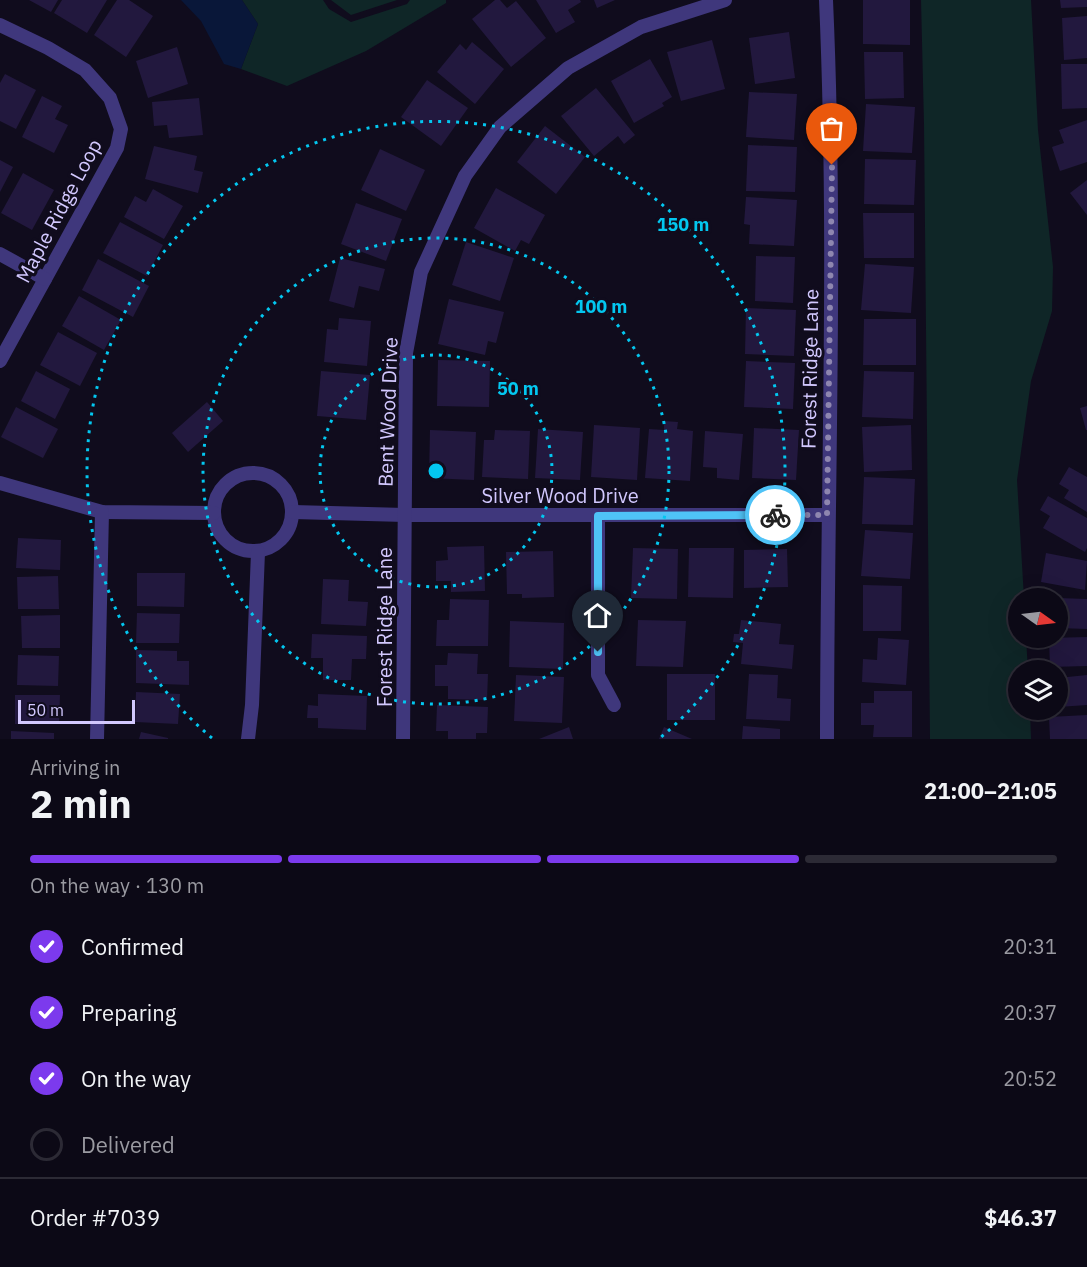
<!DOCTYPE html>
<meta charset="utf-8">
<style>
:root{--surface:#0c0916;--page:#1a1723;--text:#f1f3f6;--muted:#9a9aa1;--line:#2c2a35;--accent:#7c3aed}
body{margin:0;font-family:"IBM Plex Sans",sans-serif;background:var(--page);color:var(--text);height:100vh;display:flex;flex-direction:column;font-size:22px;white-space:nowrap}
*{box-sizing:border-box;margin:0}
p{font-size:20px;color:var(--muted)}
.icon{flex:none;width:33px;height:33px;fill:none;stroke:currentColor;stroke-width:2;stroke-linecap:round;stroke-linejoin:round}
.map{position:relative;height:739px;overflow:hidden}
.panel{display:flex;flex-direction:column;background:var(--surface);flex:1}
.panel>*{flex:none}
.needle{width:39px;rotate:104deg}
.buttons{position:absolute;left:1008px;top:588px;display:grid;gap:12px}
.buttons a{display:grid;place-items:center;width:60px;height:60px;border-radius:50%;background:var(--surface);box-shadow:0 6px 24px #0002,0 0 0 2px var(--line);font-size:30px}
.scale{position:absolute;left:18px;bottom:15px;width:117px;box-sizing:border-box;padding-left:6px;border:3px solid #d2c8fe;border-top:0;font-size:16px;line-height:21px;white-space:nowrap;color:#d2c8fe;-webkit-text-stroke:4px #100c1d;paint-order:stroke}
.pin{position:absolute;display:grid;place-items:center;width:51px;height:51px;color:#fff;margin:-62px -26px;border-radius:50% 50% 50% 0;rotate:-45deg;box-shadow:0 0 6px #0007}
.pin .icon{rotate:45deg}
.courier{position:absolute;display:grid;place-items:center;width:60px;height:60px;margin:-30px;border:4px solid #4fc3f7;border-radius:50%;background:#fff;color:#222;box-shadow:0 2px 8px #0007}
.headline em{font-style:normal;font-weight:800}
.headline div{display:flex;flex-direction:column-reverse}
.headline{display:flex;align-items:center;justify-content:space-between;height:102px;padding:0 30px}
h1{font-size:39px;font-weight:800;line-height:45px}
.bar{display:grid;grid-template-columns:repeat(4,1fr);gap:9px 6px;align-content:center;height:72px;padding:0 30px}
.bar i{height:8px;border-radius:4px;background:var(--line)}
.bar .active{background:var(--accent)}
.bar p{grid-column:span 4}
.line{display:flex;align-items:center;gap:15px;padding:0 30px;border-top:2px solid var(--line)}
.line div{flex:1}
ol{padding:0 30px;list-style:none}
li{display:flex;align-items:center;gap:18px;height:66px}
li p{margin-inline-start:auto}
li .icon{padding:6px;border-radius:50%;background:var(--accent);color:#fff;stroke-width:4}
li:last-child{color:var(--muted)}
li i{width:33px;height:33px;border:3px solid var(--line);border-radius:50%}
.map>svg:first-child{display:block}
</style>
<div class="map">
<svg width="1087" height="739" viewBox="0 0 1087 739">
<rect width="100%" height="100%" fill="#100c1d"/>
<!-- green -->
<g fill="#0f2627">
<path d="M 242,0 L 323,0 L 329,9 L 351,22 L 407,4 L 410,0 L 446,0 L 446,3 L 366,51 L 287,86 L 241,69 L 258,24 Z"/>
<path d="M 331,0 L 397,0 L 351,15 Z"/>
<path d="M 921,0 L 1031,0 L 1038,130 L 1053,267 L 1052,311 L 1031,381 L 1017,480 L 1024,598 L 1018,598 L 1018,638 L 1026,638 L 1028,670 L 1018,670 L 1018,710 L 1030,710 L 1031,739 L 930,739 L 924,124 Z"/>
</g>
<!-- water -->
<path fill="#091739" d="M 181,0 L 242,0 L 258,24 L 241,69 L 224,64 L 201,21 Z"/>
<!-- building -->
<g fill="#22183e">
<path d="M 29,0 L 58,0 L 51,12 Z"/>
<path d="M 62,0 L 107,0 L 87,33 L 54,13 Z"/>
<path d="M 117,0 L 129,0 L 153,16 L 126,57 L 94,35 Z"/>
<path d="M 495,0 L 500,0 L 507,8 L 516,1 L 546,38 L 511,67 L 472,19 Z"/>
<path d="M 536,0 L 580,0 L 581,2 L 568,10 L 575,22 L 556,33 Z"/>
<path d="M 594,0 L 615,0 L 597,8 Z"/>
<path d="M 863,0 L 910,0 L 910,45 L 863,44 Z"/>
<path d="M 1060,0 L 1087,0 L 1087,7 L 1061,8 Z"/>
<path d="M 1087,16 L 1087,58 L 1064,60 L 1062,18 Z"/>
<path d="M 789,32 L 795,78 L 755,84 L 749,38 Z"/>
<path d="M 712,40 L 725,89 L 681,101 L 667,52 Z"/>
<path d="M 472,42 L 504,69 L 475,104 L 437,72 L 460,44 L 466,50 Z"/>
<path d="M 177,47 L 188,84 L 148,98 L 136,61 Z"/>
<path d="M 864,52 L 903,52 L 904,98 L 865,99 Z"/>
<path d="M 650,59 L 672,97 L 662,103 L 664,106 L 634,123 L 611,81 Z"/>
<path d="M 1061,64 L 1087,64 L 1087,108 L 1062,109 Z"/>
<path d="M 5,74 L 36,90 L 16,129 L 0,121 L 0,83 Z"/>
<path d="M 427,80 L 468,108 L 441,146 L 401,117 Z"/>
<path d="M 596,88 L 635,135 L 624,144 L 618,136 L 594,156 L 561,116 Z"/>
<path d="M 749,92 L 797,94 L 794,140 L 746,137 Z"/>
<path d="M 42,96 L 62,106 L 55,119 L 68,125 L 54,153 L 22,137 Z"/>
<path d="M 199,98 L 203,135 L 169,138 L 167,125 L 154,126 L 152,102 Z"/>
<path d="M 866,104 L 915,107 L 912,153 L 863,151 Z"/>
<path d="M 1087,120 L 1087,162 L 1060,171 L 1052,147 L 1064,143 L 1059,130 Z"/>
<path d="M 545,126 L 585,157 L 556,194 L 517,162 Z"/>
<path d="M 748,145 L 797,147 L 795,192 L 746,191 Z"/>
<path d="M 154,146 L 197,156 L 194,170 L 203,172 L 198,193 L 145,179 Z"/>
<path d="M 380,149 L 425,170 L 406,211 L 361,190 Z"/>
<path d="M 865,159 L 916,160 L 914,205 L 864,204 Z"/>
<path d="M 0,160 L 13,167 L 0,192 Z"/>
<path d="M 23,173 L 54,190 L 32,230 L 1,213 Z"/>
<path d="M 1087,180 L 1087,215 L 1070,193 Z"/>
<path d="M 496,188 L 545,215 L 529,244 L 521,240 L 515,251 L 474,228 Z"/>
<path d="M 153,189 L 183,206 L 164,239 L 124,217 L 135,196 L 146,202 Z"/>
<path d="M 746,197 L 797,200 L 794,246 L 749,244 L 750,225 L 744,224 Z"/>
<path d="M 356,203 L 402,219 L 386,261 L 341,244 Z"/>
<path d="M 863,213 L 914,213 L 914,258 L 864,258 Z"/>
<path d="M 120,222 L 163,245 L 147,276 L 103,253 Z"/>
<path d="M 466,242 L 514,258 L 500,301 L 452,285 Z"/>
<path d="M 756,256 L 795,257 L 793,303 L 755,301 Z"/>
<path d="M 340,258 L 385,269 L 379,291 L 359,286 L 354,308 L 329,301 Z"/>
<path d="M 98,259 L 149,286 L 133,317 L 82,290 Z"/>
<path d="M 865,264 L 914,267 L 911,313 L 861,310 Z"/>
<path d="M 79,296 L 121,320 L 104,350 L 62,326 Z"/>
<path d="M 449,299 L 504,312 L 496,343 L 488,341 L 485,355 L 438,344 Z"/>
<path d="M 746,308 L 796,310 L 794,356 L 745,354 Z"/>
<path d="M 339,318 L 371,321 L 367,366 L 324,362 L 327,329 L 338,330 Z"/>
<path d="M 864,319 L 916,319 L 916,365 L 863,365 Z"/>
<path d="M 58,332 L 97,353 L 80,386 L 40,365 Z"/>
<path d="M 438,360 L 490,361 L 489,407 L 437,406 Z"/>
<path d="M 746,361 L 795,363 L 793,409 L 744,407 Z"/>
<path d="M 36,371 L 70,389 L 55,419 L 21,401 Z"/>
<path d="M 321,371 L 370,375 L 366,420 L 317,416 Z"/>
<path d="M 864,371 L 914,372 L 913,419 L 862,417 Z"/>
<path d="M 207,402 L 223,421 L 188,452 L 172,433 Z"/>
<path d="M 1087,406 L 1087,430 L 1086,430 L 1080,408 Z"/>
<path d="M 16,407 L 58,429 L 43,458 L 1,437 Z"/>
<path d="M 664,421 L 678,422 L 677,429 L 693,431 L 690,481 L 645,478 L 649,429 L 664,430 Z"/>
<path d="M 594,425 L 640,428 L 637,480 L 591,477 Z"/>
<path d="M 911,425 L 912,470 L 864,472 L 862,427 Z"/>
<path d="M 754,428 L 799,430 L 796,480 L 752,478 Z"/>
<path d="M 538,429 L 583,432 L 580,480 L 535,478 Z"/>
<path d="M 430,430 L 476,432 L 474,480 L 429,478 Z"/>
<path d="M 495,430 L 530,431 L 528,479 L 482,477 L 484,440 L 494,440 Z"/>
<path d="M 705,431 L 743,434 L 739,480 L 717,478 L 717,468 L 703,467 Z"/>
<path d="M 1069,467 L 1087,477 L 1087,512 L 1064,498 L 1069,490 L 1059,484 Z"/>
<path d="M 864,477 L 915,479 L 913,525 L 862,524 Z"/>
<path d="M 1048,496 L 1087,518 L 1087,548 L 1085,552 L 1043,528 L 1050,516 L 1040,510 Z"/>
<path d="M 865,530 L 913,533 L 910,579 L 861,576 Z"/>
<path d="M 18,538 L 61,540 L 60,570 L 16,568 Z"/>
<path d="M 484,546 L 485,591 L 451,592 L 451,581 L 436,581 L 436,561 L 448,560 L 447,547 Z"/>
<path d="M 633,548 L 678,549 L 677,599 L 631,598 Z"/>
<path d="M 689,548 L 734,548 L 733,598 L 688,597 Z"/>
<path d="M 787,549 L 788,587 L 744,588 L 744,550 Z"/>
<path d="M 553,551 L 554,597 L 522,598 L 522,594 L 507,594 L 506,552 Z"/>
<path d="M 1046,553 L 1087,561 L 1085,590 L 1041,582 Z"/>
<path d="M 137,573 L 185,573 L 184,607 L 137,606 Z"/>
<path d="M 58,576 L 59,609 L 18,609 L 17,577 Z"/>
<path d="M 323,579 L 349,580 L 348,601 L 368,602 L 366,626 L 321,624 Z"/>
<path d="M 863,585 L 902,586 L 901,631 L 863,631 Z"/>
<path d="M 1058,598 L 1087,599 L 1087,629 L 1058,628 Z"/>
<path d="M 450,599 L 489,600 L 488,646 L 436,646 L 437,620 L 449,620 Z"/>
<path d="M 137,613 L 180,614 L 179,643 L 136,643 Z"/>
<path d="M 60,615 L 60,648 L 22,648 L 21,616 Z"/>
<path d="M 638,620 L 686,621 L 683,667 L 636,666 Z"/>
<path d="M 741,620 L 781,624 L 779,644 L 794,645 L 792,669 L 741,664 L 743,643 L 733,642 L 734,634 L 739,634 Z"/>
<path d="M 510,621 L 564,623 L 563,669 L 509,667 Z"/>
<path d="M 312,634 L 367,636 L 366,659 L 352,659 L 351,680 L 323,680 L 323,658 L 311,658 Z"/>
<path d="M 1087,637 L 1087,666 L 1050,667 L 1049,638 Z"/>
<path d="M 878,638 L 909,640 L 906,685 L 862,682 L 863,659 L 877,660 Z"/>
<path d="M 136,650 L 177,651 L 177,661 L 189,661 L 189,685 L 136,683 Z"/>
<path d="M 448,653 L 478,654 L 477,674 L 488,674 L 487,700 L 448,699 L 448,686 L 435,686 L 435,665 L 447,665 Z"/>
<path d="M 18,655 L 59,656 L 58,686 L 17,685 Z"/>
<rect x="667" y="674" width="48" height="46"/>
<path d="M 749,674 L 778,675 L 777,698 L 791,699 L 790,721 L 746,719 Z"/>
<path d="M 516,675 L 564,677 L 562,723 L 514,721 Z"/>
<path d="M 1087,675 L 1087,705 L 1058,707 L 1058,678 Z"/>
<path d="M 874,691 L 912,691 L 912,737 L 873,737 L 874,725 L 861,725 L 861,703 L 874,703 Z"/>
<path d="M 136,692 L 180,694 L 178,724 L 135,722 Z"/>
<path d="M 318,694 L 367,696 L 366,730 L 318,728 L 318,718 L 307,718 L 308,705 L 318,706 Z"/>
<path d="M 15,695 L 60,695 L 59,724 L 15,724 Z"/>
<path d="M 437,705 L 488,707 L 487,733 L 476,733 L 476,739 L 448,739 L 448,731 L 436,731 Z"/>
<path d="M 1087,715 L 1087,739 L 1050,739 L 1049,717 Z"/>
<path d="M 743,726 L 780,729 L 780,739 L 742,739 Z"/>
<path d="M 569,727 L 573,739 L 539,739 Z"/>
<path d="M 664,727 L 692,739 L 659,739 Z"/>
<path d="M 11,731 L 54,733 L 54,739 L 11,739 Z"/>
<path d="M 141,732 L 168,738 L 168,739 L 139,739 Z"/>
</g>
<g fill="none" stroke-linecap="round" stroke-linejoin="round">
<!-- minor -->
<g stroke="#3f377c" stroke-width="14">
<path d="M 826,0 C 837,246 827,493 827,739"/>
<path d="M 0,25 L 48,48 L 85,70 L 110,98 L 121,129 L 117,148 L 0,361"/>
<path d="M 0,254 L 45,279"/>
<circle cx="253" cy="512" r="39"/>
<path d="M 0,483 L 102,512 L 214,513"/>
<path d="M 293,512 L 405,515 L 827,515"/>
<path d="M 598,516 L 598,675 L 614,705"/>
<path d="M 97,739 L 102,512"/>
<path d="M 248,739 L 252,705 L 258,552"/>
<path d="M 403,739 L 406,353 L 421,272 L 465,176 L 500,127 L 568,68 L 641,27 L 725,0"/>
</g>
</g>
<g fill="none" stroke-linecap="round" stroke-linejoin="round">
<!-- done -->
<path stroke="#8e86af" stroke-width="6" stroke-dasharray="0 10.8" d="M 775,515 L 827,515 L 832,165"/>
<!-- route -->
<path stroke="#4fc3f7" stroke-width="8" d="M 598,652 L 598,516 L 775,515"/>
</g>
<!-- distance rings -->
<g fill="none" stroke="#03c7f0" stroke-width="3" stroke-dasharray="3 6">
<circle cx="436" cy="471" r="116"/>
<circle cx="436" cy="471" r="233"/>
<path d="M212 738A349 349 0 1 1 660 738"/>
</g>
<g text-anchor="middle" stroke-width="6" stroke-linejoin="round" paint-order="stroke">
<!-- street labels -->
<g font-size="20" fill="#d2c8fe" stroke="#100c1d">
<text transform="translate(59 211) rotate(-62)" y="7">Maple Ridge Loop</text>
<text transform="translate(810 369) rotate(-89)" y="7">Forest Ridge Lane</text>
<text transform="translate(388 412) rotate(-88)" y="7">Bent Wood Drive</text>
<text x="560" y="503">Silver Wood Drive</text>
<text transform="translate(385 627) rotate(-90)" y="7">Forest Ridge Lane</text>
</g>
</g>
<circle cx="436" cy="471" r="9" fill="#03c7f0" stroke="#100c1d" stroke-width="3"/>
<g font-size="18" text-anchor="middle" font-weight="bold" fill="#03c7f0" stroke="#100c1d" stroke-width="6" stroke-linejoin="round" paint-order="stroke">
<text x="683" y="231">150 m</text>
<text x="601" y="313">100 m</text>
<text x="518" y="395">50 m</text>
</g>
</svg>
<div class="buttons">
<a><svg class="needle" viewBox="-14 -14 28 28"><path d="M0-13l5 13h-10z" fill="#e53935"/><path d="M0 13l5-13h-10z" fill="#9a9aa1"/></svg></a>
<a><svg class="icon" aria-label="layers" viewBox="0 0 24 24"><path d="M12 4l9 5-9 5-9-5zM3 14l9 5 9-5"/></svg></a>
</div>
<div class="scale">50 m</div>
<div class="pin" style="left:832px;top:165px;background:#ea580c"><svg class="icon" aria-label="bag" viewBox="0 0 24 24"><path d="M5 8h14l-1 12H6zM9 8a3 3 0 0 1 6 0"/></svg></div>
<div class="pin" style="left:598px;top:652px;background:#1f2937"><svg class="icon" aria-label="home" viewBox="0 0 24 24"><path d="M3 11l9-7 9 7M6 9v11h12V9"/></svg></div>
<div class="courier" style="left:775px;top:515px"><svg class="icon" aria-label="bike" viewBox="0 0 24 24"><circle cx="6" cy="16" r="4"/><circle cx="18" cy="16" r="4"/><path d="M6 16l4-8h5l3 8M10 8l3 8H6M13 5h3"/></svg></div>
</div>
<section class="panel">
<div class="headline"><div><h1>2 min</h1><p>Arriving in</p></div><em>21:00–21:05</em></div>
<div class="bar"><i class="active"></i><i class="active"></i><i class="active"></i><i></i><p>On the way · 130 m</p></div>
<ol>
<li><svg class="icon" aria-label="check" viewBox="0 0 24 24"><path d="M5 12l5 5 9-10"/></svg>Confirmed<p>20:31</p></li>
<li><svg class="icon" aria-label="check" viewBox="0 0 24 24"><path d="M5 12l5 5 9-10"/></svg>Preparing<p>20:37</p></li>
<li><svg class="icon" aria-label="check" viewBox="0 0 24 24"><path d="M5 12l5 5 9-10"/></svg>On the way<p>20:52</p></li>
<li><i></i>Delivered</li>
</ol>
<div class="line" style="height:78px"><div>Order #7039</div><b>$46.37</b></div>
</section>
